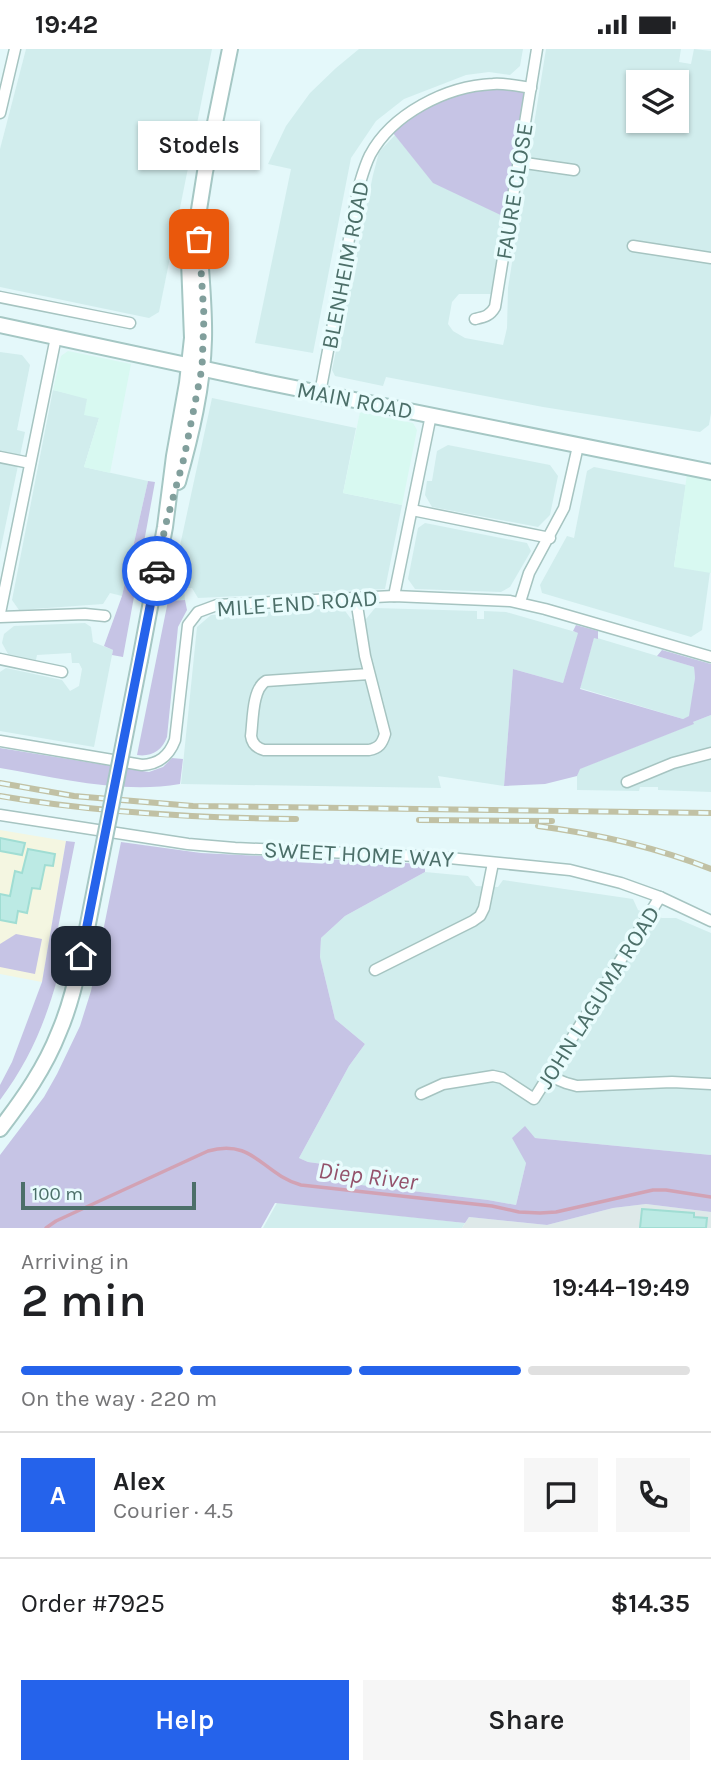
<!DOCTYPE html>
<meta charset="utf-8">
<style>
:root{--surface:#fff;--page:#f6f6f6;--text:#202124;--muted:#757577;--line:#e0e0e0;--accent:#2563eb}
body{margin:0;font-family:Karla,sans-serif;background:var(--page);color:var(--text);height:100vh;display:flex;flex-direction:column;font-size:26px;white-space:nowrap}
*{box-sizing:border-box;margin:0}
p{font-size:23px;color:var(--muted)}
.icon{flex:none;width:38px;height:38px;fill:none;stroke:currentColor;stroke-width:2;stroke-linecap:round;stroke-linejoin:round}
.map{position:relative;height:1179px;overflow:hidden}
.side{display:flex;flex-direction:column;background:var(--surface);flex:1}
.side>*{flex:none}
.buttons{position:absolute;left:626px;top:21px;display:grid;gap:14px}
.buttons a{display:grid;place-items:center;width:63px;height:63px;border-radius:0px;background:var(--surface);box-shadow:0 2px 5px #0004;font-size:35px}
.scale{position:absolute;left:21px;bottom:18px;width:175px;box-sizing:border-box;padding-left:7px;border:4px solid #4c6f69;border-top:0;font-size:19px;line-height:24px;white-space:nowrap;color:#4c6f69;-webkit-text-stroke:5px #e9fcfd;paint-order:stroke}
.pin{position:absolute;display:grid;place-items:center;width:60px;height:60px;color:#fff;margin:-30px;border-radius:14px;box-shadow:0 4px 10px #0006}
.courier{position:absolute;display:grid;place-items:center;width:70px;height:70px;margin:-35px;border:5px solid #2563eb;border-radius:50%;background:#fff;color:#222;box-shadow:0 2px 9px #0007}
.bubble{position:absolute;height:49px;border-radius:0px;background:var(--surface);box-shadow:0 2px 5px #0004;font-size:23px;font-weight:600;line-height:49px;text-align:center}
.overview em{font-style:normal;font-weight:600}
.overview div{display:flex;flex-direction:column-reverse}
.overview{display:flex;align-items:center;justify-content:space-between;height:119px;padding:0 21px}
h1{font-size:46px;font-weight:600;line-height:52px}
.bar{display:grid;grid-template-columns:repeat(4,1fr);gap:10px 7px;align-content:center;height:84px;padding:0 21px}
.bar i{height:9px;border-radius:5px;background:var(--line)}
.bar .current{background:var(--accent)}
.bar p{grid-column:span 4}
.line{display:flex;align-items:center;gap:18px;padding:0 21px;border-top:2px solid var(--line)}
.line div{flex:1}
.round{display:grid;place-items:center;flex:none;width:74px;height:74px;border-radius:0px;background:var(--page)}
.action{display:flex;gap:14px;margin-top:auto;padding:14px 21px}
.action a{flex:1;height:80px;border-radius:0px;background:var(--accent);color:#fff;font-size:28px;font-weight:600;line-height:80px;text-align:center}
.action a+a{background:var(--page);color:var(--text)}
.status{display:flex;justify-content:space-between;align-items:center;height:49px;padding:0 35px;background:var(--surface);direction:ltr}
.status svg{height:19px;fill:currentColor}
.map>svg:first-child{display:block}
</style>
<div class="status"><b>19:42</b><svg viewBox="0 0 49 12"><path d="M0 12V9h3v3zM5 12V6h3v6zM10 12V3h3v9zM15 12V0h3v12zM26 1h20v11H26zM47 4h2v5h-2z"/></svg></div>
<div class="map">
<svg width="711" height="1179" viewBox="0 0 711 1179">
<rect width="100%" height="100%" fill="#e4f8fa"/>
<!-- residential -->
<g fill="#d1eded" fill-rule="evenodd">
<path d="M 26,0 L 212,0 L 159,263 L 149,269 L 0,238 L 0,100 Z"/>
<path d="M 359,0 L 523,0 L 520,17 L 510,26 L 489,23 L 466,26 L 404,50 L 376,72 L 351,109 L 313,304 L 255,294 L 291,120 L 268,115 L 286,77 L 310,44 L 336,19 Z"/>
<path d="M 546,0 L 681,0 L 679,13 L 691,15 L 694,0 L 711,2 L 711,364 L 709,376 L 700,383 L 543,358 L 386,328 L 383,337 L 335,327 L 332,321 L 373,126 L 379,103 L 395,86 L 434,134 L 504,167 L 491,245 L 459,245 L 452,253 L 448,275 L 453,282 L 465,289 L 503,296 L 507,279 L 508,239 ZM 639,33 L 677,33 L 677,72 L 639,72 Z"/>
<path d="M 0,303 L 22,306 L 30,316 L 17,381 L 25,383 L 0,503 Z"/>
<path d="M 53,341 L 88,349 L 99,369 L 84,418 L 148,432 L 122,547 L 110,544 L 103,555 L 19,561 L 12,551 Z"/>
<path d="M 212,349 L 356,379 L 343,444 L 402,456 L 385,540 L 198,549 L 192,539 L 187,539 L 184,540 L 185,551 L 168,552 Z"/>
<path d="M 448,396 L 550,416 L 558,427 L 550,466 L 538,478 L 432,458 L 425,446 L 427,432 L 432,432 L 437,402 Z"/>
<path d="M 594,418 L 686,436 L 674,517 L 710,523 L 702,581 L 691,588 L 542,544 L 540,536 L 567,487 L 574,489 L 587,422 Z"/>
<path d="M 425,474 L 527,494 L 531,502 L 510,538 L 501,543 L 415,540 L 408,530 L 418,479 Z"/>
<path d="M 343,559 L 351,570 L 366,570 L 375,559 L 477,562 L 477,570 L 484,570 L 484,562 L 506,563 L 579,584 L 563,634 L 513,620 L 504,737 L 438,727 L 441,739 L 181,735 L 197,578 L 211,566 Z"/>
<path d="M 85,574 L 91,578 L 93,593 L 113,601 L 94,698 L 0,682 L 0,623 L 6,619 L 62,631 L 70,642 L 79,637 L 82,620 L 79,614 L 72,614 L 71,604 L 37,606 L 36,611 L 8,605 L 2,594 L 4,585 L 14,577 Z"/>
<path d="M 594,588 L 694,618 L 695,629 L 690,667 L 683,670 L 580,639 Z"/>
<path d="M 711,666 L 711,743 L 658,741 L 658,738 L 640,738 L 639,742 L 577,741 L 577,727 L 579,720 L 693,675 L 693,673 Z"/>
<path d="M 425,823 L 468,827 L 476,837 L 498,838 L 503,831 L 633,850 L 638,861 L 662,869 L 676,869 L 711,884 L 711,1106 L 535,1089 L 526,1114 L 516,1156 L 488,1151 L 343,1134 L 345,1118 L 308,1113 L 299,1109 L 349,1017 L 365,995 L 335,970 L 320,908 L 321,889 L 345,867 Z"/>
<path d="M 277,1154 L 322,1158 L 465,1174 L 462,1179 L 263,1179 Z"/>
</g>
<!-- commercial -->
<g fill="#d8f9f1">
<path d="M 68,302 L 131,315 L 110,424 L 84,418 L 99,369 L 84,366 L 87,350 L 53,341 L 61,307 Z"/>
<path d="M 360,363 L 413,374 L 417,381 L 402,456 L 343,444 Z"/>
<path d="M 688,418 L 711,423 L 711,524 L 674,518 Z"/>
</g>
<!-- industrial -->
<path fill="#dee9e9" d="M 646,1155 L 711,1163 L 711,1179 L 462,1179 L 469,1168 L 547,1176 L 613,1159 Z"/>
<!-- education -->
<path fill="#f4f6e1" d="M 0,781 L 66,792 L 42,933 L 0,925 Z"/>
<!-- green -->
<g fill="#c6c4e5">
<path d="M 531,39 L 509,170 L 433,134 L 389,79 L 404,68 L 463,40 Z"/>
<path d="M 148,432 L 155,433 L 123,608 L 112,606 L 113,601 L 104,597 L 122,547 Z"/>
<path d="M 185,551 L 187,561 L 178,578 L 167,688 C 162,702 151,708 137,706 L 168,552 Z"/>
<path d="M 576,576 L 598,582 L 598,590 L 594,589 L 580,640 L 683,670 L 689,667 L 695,629 L 694,618 L 657,607 L 662,601 L 711,615 L 711,666 L 693,673 L 694,675 L 580,720 L 577,727 L 545,735 L 504,737 L 513,620 L 563,634 L 578,584 L 573,582 Z"/>
<path d="M 0,699 L 149,723 L 163,718 L 172,709 L 183,710 L 180,735 C 121,745 59,729 0,719 Z"/>
<path d="M 66,792 L 75,793 L 57,884 L 68,887 C 54,948 39,999 0,1051 L 0,1036 L 12,1013 L 42,933 Z"/>
<path d="M 121,793 L 201,804 L 425,815 L 425,823 L 345,867 L 321,889 L 320,908 L 335,970 L 365,995 L 349,1017 L 299,1109 L 308,1113 L 345,1118 L 344,1134 L 488,1151 L 516,1156 L 526,1114 L 512,1089 L 525,1077 L 535,1089 L 711,1106 L 711,1163 L 646,1155 L 613,1159 L 547,1176 L 469,1168 L 465,1174 L 275,1154 L 261,1179 L 0,1179 L 0,1106 L 44,1048 L 57,1025 L 80,977 L 91,942 Z"/>
<path d="M 16,885 L 42,890 L 35,925 L 0,918 L 0,895 Z"/>
</g>
<g fill="none" stroke-linecap="round" stroke-linejoin="round">
<!-- stream -->
<path stroke="#d2a2b4" stroke-width="3.5" d="M 46,1179 L 56,1172 L 208,1102 C 254,1089 262,1125 301,1136 L 492,1157 L 519,1163 L 540,1164 L 556,1163 L 653,1141 L 666,1141 L 711,1148"/>
</g>
<!-- building -->
<g fill="#bceae4" stroke="#a0ddd3" stroke-width="2">
<path d="M 0,789 L 25,794 L 22,806 L 0,802 Z"/>
<path d="M 28,800 L 55,805 L 53,817 L 45,816 L 40,840 L 32,839 L 27,864 L 18,862 L 16,874 L 0,871 L 0,845 L 10,847 L 15,822 L 22,824 Z"/>
<path d="M 642,1160 L 694,1164 L 694,1168 L 707,1169 L 706,1179 L 640,1179 Z"/>
</g>
<g fill="none" stroke-linecap="round" stroke-linejoin="round">
<defs>
<g id="street">
<path d="M 0,64 L 15,0"/>
<path d="M 518,113 L 574,121"/>
<path d="M 633,197 L 711,209"/>
<path d="M 0,248 L 130,274"/>
<path d="M 475,270 C 484,268 490,267 495,258 L 537,0"/>
<path d="M 320,344 L 359,137 C 362,127 365,116 370,106 C 392,65 446,37 493,35 C 505,34 518,37 531,39"/>
<path d="M 0,408 L 30,414"/>
<path d="M 412,461 L 550,489"/>
<path d="M 394,547 L 431,366"/>
<path d="M 356,550 L 365,607 L 385,685 C 382,695 379,699 369,701 L 264,701 C 257,699 252,695 251,687 C 253,672 252,640 266,632 L 369,625"/>
<path d="M 520,553 L 529,524 L 564,459 L 578,397"/>
<path d="M 0,564 L 56,288"/>
<path d="M 0,568 L 85,565 L 105,567"/>
<path d="M 0,610 L 62,623"/>
<path d="M 0,692 L 142,716 C 159,715 169,707 175,691 L 188,576 L 198,563 L 217,556 L 394,547 L 510,552 L 545,560 L 711,608"/>
<path d="M 627,733 L 673,714 L 711,704"/>
<path d="M 0,766 L 188,795 L 235,799 L 439,808 L 570,821 L 621,834 L 660,848 L 711,872"/>
<path d="M 375,921 L 473,872 L 480,867 L 484,859 L 493,814"/>
<path d="M 549,1027 L 566,1034 L 577,1037 L 672,1033 L 711,1035"/>
<path d="M 421,1045 L 443,1035 L 493,1027 L 502,1029 L 534,1050 L 660,848"/>
</g>
<g id="secondary">
<path d="M 0,276 L 270,334 L 711,423"/>
<path d="M 178,433 C 191,387 203,338 204,290 C 205,255 200,219 199,183"/>
<path d="M 140,611 L 165,478 L 174,407 L 187,334 L 192,289 L 189,212 L 190,195 L 198,167 L 205,123 L 230,0"/>
<path d="M 0,1080 C 23,1050 45,1019 59,983 C 72,953 78,921 85,890"/>
</g>
</defs>
<!-- street casing -->
<use href="#street" stroke="#a6c4c1" stroke-width="13"/>
<!-- secondary casing -->
<use href="#secondary" stroke="#a5c7c4" stroke-width="18"/>
<!-- street -->
<use href="#street" stroke="#fff" stroke-width="10"/>
<!-- secondary -->
<use href="#secondary" stroke="#fff" stroke-width="14"/>
<defs>
<g id="rail">
<path d="M 0,734 L 74,747 L 193,757 L 711,764"/>
<path d="M 0,747 C 98,764 197,769 296,770"/>
<path d="M 419,771 L 552,772"/>
<path d="M 538,777 C 598,785 655,798 711,820"/>
</g>
</defs>
<!-- rail casing -->
<use href="#rail" stroke="#c1c1a4" stroke-width="6"/>
<!-- rail -->
<use href="#rail" stroke="#e9fcfd" stroke-width="3.5" stroke-dasharray="10" stroke-linecap="butt"/>
<defs>
<path id="secondary-bridge" d="M 85,890 L 140,611"/>
</defs>
<!-- secondary-bridge casing -->
<use href="#secondary-bridge" stroke="#a5c7c4" stroke-width="18" stroke-linecap="butt"/>
<!-- secondary-bridge -->
<use href="#secondary-bridge" stroke="#fff" stroke-width="14"/>
</g>
<g fill="none" stroke-linecap="round" stroke-linejoin="round">
<!-- done -->
<path stroke="#819f9c" stroke-width="7" stroke-dasharray="0 12.6" d="M 157,522 L 165,478 L 184,409 L 202,319 L 204,267 L 199,190"/>
<!-- route -->
<path stroke="#2563eb" stroke-width="9" d="M 81,907 L 157,522"/>
</g>
<g text-anchor="middle" stroke-width="7" stroke-linejoin="round" paint-order="stroke">
<!-- street labels -->
<g font-size="23" fill="#4c6f69" stroke="#e9fcfd">
<text transform="translate(514 142) rotate(-81)" y="8">FAURE CLOSE</text>
<text transform="translate(345 216) rotate(-79)" y="8">BLENHEIM ROAD</text>
<text transform="translate(355 351) rotate(11)" y="8">MAIN ROAD</text>
<text transform="translate(297 554) rotate(-4)" y="8">MILE END ROAD</text>
<text transform="translate(359 805) rotate(3)" y="8">SWEET HOME WAY</text>
<text transform="translate(598 948) rotate(-58)" y="8">JOHN LAGUMA ROAD</text>
</g>
<!-- water labels -->
<g font-size="24" font-style="italic" fill="#94526b" stroke="#e9fcfd">
<text transform="translate(368 1127) rotate(7)" y="8">Diep River</text>
</g>
</g>
</svg>
<div class="buttons">
<a><svg class="icon" aria-label="layers" viewBox="0 0 24 24"><path d="M12 4l9 5-9 5-9-5zM3 14l9 5 9-5"/></svg></a>
</div>
<div class="scale">100 m</div>
<div class="pin" style="left:199px;top:190px;background:#ea580c"><svg class="icon" aria-label="bag" viewBox="0 0 24 24"><path d="M5 8h14l-1 12H6zM9 8a3 3 0 0 1 6 0"/></svg></div>
<div class="pin" style="left:81px;top:907px;background:#1f2937"><svg class="icon" aria-label="home" viewBox="0 0 24 24"><path d="M3 11l9-7 9 7M6 9v11h12V9"/></svg></div>
<div class="courier" style="left:157px;top:522px"><svg class="icon" aria-label="car" viewBox="0 0 24 24"><path d="M5 17H2v-5l4-1 3-4h7l3 4 3 1v5h-3M9 17h6M6 11h13"/><circle cx="7" cy="17" r="2"/><circle cx="17" cy="17" r="2"/></svg></div>
<div class="bubble" style="left:138px;top:72px;width:122px">Stodels</div>
</div>
<section class="side">
<div class="overview"><div><h1>2 min</h1><p>Arriving in</p></div><em>19:44–19:49</em></div>
<div class="bar"><i class="current"></i><i class="current"></i><i class="current"></i><i></i><p>On the way · 220 m</p></div>
<div class="line" style="height:126px"><b class="round" style="background:var(--accent);color:#fff">A</b><div><b>Alex</b><p>Courier · 4.5</p></div><a class="round"><svg class="icon" aria-label="chat" viewBox="0 0 24 24"><path d="M4 5h16v11H9l-5 4z"/></svg></a><a class="round"><svg class="icon" aria-label="phone" viewBox="0 0 24 24"><path d="M5 4h4l2 5-3 2q2 4 5 5l2-3 5 2v4C11 20 4 13 5 4z"/></svg></a></div>
<div class="line" style="height:91px"><div>Order #7925</div><b>$14.35</b></div>
<div class="action"><a>Help</a><a>Share</a></div>
</section>
